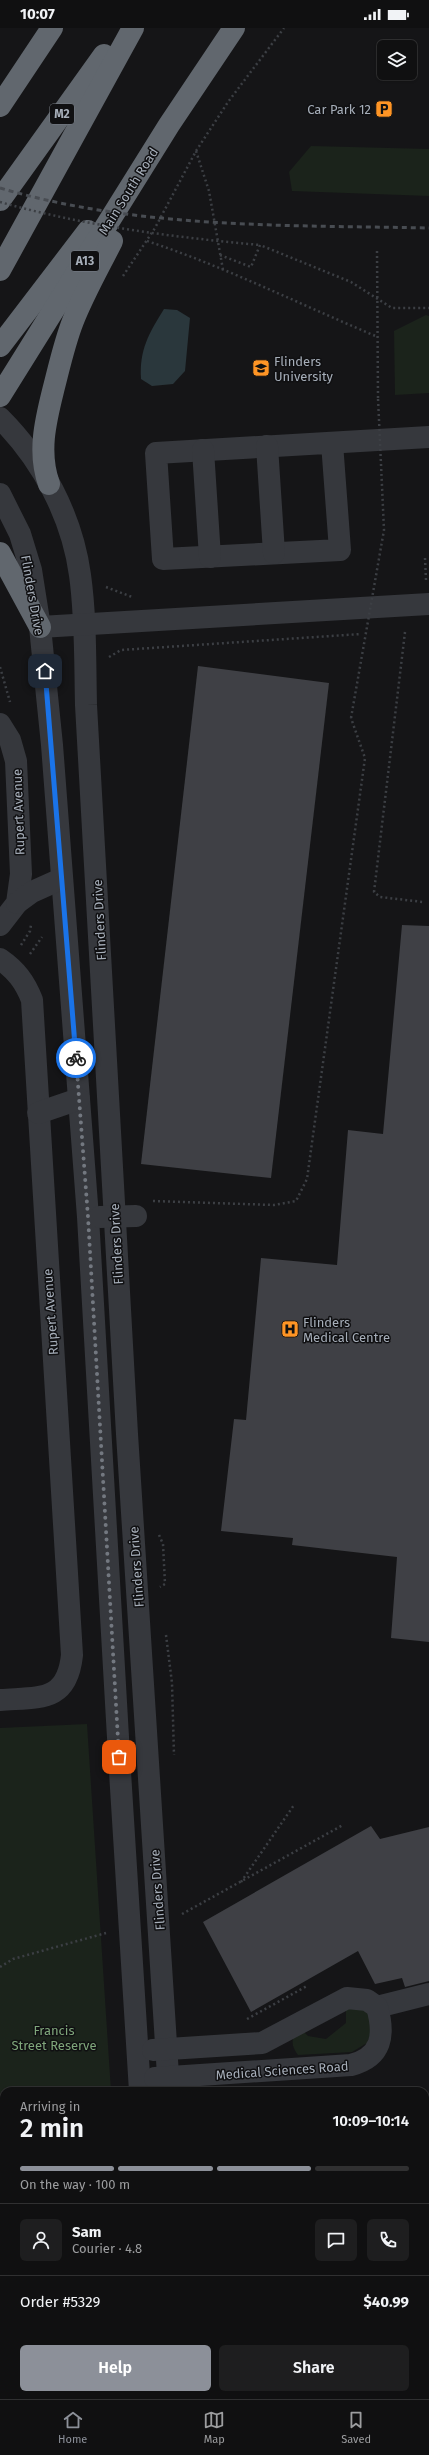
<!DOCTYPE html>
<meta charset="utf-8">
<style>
:root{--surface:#101011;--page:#1e1e1f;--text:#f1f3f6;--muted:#9c9d9f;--line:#303031;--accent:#8c9099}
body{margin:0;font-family:"Fira Sans",sans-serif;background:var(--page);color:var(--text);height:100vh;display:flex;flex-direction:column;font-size:15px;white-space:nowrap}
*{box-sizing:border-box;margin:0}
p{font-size:13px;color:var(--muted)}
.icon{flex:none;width:22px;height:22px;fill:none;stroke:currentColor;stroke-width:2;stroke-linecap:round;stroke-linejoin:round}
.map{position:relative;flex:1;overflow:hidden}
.details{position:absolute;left:0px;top:2059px;width:429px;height:312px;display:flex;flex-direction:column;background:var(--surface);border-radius:12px 12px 0 0;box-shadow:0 1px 3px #0004,0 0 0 1px var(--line)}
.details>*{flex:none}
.controls{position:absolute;left:377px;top:12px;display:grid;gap:8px}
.controls a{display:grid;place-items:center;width:40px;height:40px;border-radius:6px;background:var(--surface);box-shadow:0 1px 3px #0004,0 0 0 1px var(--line);font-size:20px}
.pin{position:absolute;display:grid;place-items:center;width:34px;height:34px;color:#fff;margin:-17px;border-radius:8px;box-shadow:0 2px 6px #0006}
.courier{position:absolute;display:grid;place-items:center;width:40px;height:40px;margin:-20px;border:3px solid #1a73e8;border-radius:50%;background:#fff;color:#222;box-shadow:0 1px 5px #0007}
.head em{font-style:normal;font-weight:600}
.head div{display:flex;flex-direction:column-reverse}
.head{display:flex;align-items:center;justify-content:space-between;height:68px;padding:0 20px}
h1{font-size:26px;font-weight:600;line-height:30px}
.bar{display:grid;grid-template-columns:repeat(4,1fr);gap:6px 4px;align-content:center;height:48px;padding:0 20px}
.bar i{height:5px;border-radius:3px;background:var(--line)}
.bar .current{background:var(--accent)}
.bar p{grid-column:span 4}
.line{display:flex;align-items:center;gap:10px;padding:0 20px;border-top:1px solid var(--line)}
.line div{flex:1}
.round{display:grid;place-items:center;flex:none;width:42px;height:42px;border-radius:6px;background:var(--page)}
.primary-button{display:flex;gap:8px;margin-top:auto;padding:8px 20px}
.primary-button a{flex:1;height:46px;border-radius:6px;background:var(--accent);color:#fff;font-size:16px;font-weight:600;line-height:46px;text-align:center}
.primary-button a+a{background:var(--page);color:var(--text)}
.status{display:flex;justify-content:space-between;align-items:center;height:28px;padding:0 20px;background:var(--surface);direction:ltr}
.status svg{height:11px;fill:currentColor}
.tab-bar{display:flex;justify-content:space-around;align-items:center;height:56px;border-top:1px solid var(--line);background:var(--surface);font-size:11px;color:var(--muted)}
.tab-bar a{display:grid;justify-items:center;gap:2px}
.tab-bar .current{color:var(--accent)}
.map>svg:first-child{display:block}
</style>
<div class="status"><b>10:07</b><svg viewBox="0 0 49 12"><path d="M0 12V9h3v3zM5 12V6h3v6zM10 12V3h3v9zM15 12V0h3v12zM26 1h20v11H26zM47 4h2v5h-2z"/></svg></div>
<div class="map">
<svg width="429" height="2371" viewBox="0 0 429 2371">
<rect width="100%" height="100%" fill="#151517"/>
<!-- green -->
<g fill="#1b231b">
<path d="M 311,118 L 429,121 L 429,168 L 292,163 L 289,144 Z"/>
<path d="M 426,287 L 429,288 L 429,365 L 395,367 L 394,303 Z"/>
<path d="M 87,1696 L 111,2063 L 4,2063 L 4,2282 L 0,2282 L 0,1700 Z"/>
<path d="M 346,1975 L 360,1977 L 375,1993 L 367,2015 L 352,2024 L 298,2027 C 290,2016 291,2010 300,2000 L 308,2008 L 326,2011 L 346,1995 Z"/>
</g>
<!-- water -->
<path fill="#2a373c" d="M 164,281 L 177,282 L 190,290 L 185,343 L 173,356 L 152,358 L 141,351 C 139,322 149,305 164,281 Z"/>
<!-- building -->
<g fill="#3f4045">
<path d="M 198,638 L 329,655 L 271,1150 L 141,1136 Z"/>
<path d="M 402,897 L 429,898 L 429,1614 L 391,1610 L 397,1529 L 292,1517 L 293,1510 L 221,1503 L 234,1391 L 246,1392 L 261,1230 L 337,1237 L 348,1102 L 383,1106 Z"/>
<path d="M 371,1798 L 380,1811 L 429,1799 L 429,1953 L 405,1959 L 402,1950 L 375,1956 L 358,1923 L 251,1984 L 203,1894 Z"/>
</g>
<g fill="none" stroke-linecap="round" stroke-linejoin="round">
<!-- path -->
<g stroke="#3c3f44" stroke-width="2.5" stroke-dasharray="2 3" stroke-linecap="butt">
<path d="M 196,123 L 209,163 L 223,242"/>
<path d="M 147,213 C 226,239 301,277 378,309"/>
<path d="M 377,223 L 378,370"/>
<path d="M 220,227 L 251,239 L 260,217 L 351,254 L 392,280 L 429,280"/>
<path d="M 123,248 L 155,200 L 196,123 L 228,74 L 284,0"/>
<path d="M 425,530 L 426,552"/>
<path d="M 106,559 L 132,569"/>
<path d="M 405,604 L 374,864 L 380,869 L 423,874"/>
<path d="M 109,629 L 121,622 L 361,606"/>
<path d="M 0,639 L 10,674"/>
<path d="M 21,917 L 30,903 L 31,897"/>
<path d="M 30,926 L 42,909"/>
<path d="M 153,1173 L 274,1177 L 296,1173 L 307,1151 L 365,730 L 351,690"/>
<path d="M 159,1507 L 163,1516 L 165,1556 L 160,1559"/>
<path d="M 166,1607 L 172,1655 L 174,1727"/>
<path d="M 241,1854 L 294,1777"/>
<path d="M 182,1886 L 343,1797"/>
<path d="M 0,1939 L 13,1931 L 106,1905"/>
<path d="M 247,1991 L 307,1958"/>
</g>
<!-- minor -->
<g stroke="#36383d" stroke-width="22">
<path d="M 0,390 C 42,432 72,488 80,547 C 86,590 85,634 86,677 L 127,1406 L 169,2063"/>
<path d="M 332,415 L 340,522 L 163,531 L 156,425 L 429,409"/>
<path d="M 267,418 L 274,525"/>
<path d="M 203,422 L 210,529"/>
<path d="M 0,466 L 20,506 L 31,542 L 40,599 L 52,717 L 88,1189 L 120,1744 L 140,2063"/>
<path d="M 40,599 L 429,576"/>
<path d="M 0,696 L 10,712 L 16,733 L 21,846 L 17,875 L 0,897"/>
<path d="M 17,875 L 32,864 L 61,851"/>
<path d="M 0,931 C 16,942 25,954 32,972 L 72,1627 C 67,1675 39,1669 0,1672"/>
<path d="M 38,1085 L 79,1071"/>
<path d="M 100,1189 L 136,1188"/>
<path d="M 377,1979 L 429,1966"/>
<path d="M 153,2022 L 262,2015 L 347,1970 L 367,1972 L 377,1979 C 385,2007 382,2029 351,2037 L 155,2050"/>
<path d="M 157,2367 L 157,2371"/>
<path d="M 181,2371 L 181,2367"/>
</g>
<!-- highway -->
<g stroke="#61676e" stroke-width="22">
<path d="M 0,78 L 52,0"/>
<path d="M 0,172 L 104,27"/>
<path d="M 0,242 L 133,0"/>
<path d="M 0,318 L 88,203"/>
<path d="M 0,368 L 169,97 L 234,0"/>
<path d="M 49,456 C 38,425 45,395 53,363 C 59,340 64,316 73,293 C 84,265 99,239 112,213"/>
<path d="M 0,525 L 40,599"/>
</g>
<!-- rail -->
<path stroke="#484c52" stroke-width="3" stroke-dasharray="5 4" stroke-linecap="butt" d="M 0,160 C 139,201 286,197 429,200"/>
<!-- path-bridge -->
<g stroke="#3c3f44" stroke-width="2.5" stroke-dasharray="2 3" stroke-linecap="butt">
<path d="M 0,174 C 85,198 172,209 260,217"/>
<path d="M 351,690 L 384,502 L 378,370"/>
</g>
</g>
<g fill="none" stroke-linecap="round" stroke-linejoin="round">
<!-- done -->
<path stroke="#737880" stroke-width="4" stroke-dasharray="0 7.2" d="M 76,1030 L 88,1189 L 119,1729"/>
<!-- route -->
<path stroke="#1a73e8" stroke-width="5" d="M 45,643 L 76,1030"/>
</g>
<!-- icons -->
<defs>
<symbol id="parking-square" viewBox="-11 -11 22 22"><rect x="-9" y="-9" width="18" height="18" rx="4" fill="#ff9525" stroke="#101012"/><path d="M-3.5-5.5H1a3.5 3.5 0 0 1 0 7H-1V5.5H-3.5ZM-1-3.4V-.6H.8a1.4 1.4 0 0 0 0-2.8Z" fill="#111"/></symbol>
<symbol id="university-square" viewBox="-11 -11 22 22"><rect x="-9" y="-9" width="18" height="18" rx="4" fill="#ff9525" stroke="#101012"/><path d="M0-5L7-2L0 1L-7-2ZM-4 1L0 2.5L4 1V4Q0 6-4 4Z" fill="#111"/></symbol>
<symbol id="hospital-square" viewBox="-11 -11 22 22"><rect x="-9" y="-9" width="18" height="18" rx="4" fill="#ff9525" stroke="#101012"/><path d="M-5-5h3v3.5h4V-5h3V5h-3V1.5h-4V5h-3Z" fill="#111"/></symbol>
</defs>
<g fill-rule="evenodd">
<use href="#parking-square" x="374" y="71" width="20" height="20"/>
<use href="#university-square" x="251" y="330" width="20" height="20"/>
<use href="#hospital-square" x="280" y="1291" width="20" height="20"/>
</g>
<g text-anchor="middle" stroke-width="3" stroke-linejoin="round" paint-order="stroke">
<!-- shield labels -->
<g fill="#101012" stroke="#797f87" stroke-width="1">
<rect x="50" y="76" width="24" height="20" rx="3"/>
<rect x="71" y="223" width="28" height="20" rx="3"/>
</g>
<g font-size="12" font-weight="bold" fill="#a6aeb9">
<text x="62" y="90">M2</text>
<text x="85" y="237">A13</text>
</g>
<!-- poi labels -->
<g font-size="13" fill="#a6aeb9" stroke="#101012" text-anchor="start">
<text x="371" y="86" text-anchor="end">Car Park 12</text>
<text x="274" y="338">Flinders<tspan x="274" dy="15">University</tspan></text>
<text x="303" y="1299">Flinders<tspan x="303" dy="15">Medical Centre</tspan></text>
</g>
<!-- street labels -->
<g font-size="13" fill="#a6aeb9" stroke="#101012">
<text transform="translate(128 163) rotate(-58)" y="5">Main South Road</text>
<text transform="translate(33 567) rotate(80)" y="5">Flinders Drive</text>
<text transform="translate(18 784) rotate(-92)" y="5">Rupert Avenue</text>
<text transform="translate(99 892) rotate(-93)" y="5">Flinders Drive</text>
<text transform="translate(116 1216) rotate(-93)" y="5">Flinders Drive</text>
<text transform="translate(50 1284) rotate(-94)" y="5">Rupert Avenue</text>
<text transform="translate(136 1539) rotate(-94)" y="5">Flinders Drive</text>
<text transform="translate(157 1862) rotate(-94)" y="5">Flinders Drive</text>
<text transform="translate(282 2042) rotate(-4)" y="5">Medical Sciences Road</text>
</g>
<!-- park labels -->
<g font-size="13" fill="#7fa67b" stroke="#101012">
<text x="54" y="2007">Francis<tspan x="54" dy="15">Street Reserve</tspan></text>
</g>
</g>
</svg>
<div class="controls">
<a><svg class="icon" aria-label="layers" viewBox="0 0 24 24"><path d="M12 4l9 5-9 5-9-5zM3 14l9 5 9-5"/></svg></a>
</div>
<div class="pin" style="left:119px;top:1729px;background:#ea580c"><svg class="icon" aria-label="bag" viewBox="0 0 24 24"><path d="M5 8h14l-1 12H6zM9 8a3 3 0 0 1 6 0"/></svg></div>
<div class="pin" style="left:45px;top:643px;background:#1f2937"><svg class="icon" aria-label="home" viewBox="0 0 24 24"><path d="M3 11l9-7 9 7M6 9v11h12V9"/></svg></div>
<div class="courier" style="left:76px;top:1030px"><svg class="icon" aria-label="bike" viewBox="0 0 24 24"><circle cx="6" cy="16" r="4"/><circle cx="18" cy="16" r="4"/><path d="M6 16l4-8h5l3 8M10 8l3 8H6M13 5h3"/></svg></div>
<section class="details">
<div class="head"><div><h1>2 min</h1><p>Arriving in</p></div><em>10:09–10:14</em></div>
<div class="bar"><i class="current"></i><i class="current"></i><i class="current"></i><i></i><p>On the way · 100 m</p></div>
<div class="line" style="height:72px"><a class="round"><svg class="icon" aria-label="person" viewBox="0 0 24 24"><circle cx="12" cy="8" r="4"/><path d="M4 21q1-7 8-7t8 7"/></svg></a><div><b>Sam</b><p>Courier · 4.8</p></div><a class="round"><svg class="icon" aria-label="chat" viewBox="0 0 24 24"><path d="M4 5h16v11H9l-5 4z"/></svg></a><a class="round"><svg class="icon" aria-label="phone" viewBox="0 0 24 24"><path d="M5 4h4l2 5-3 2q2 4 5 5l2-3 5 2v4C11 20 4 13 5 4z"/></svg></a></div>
<div class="line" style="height:52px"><div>Order #5329</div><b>$40.99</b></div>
<div class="primary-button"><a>Help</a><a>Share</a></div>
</section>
</div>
<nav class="tab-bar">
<a class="current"><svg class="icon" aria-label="home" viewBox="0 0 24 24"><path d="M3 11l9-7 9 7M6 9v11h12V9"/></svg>Home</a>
<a><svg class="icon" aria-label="map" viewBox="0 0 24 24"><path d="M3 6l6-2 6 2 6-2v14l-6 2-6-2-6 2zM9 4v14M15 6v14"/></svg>Map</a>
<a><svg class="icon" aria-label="saved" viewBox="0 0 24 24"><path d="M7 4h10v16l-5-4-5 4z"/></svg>Saved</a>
</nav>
